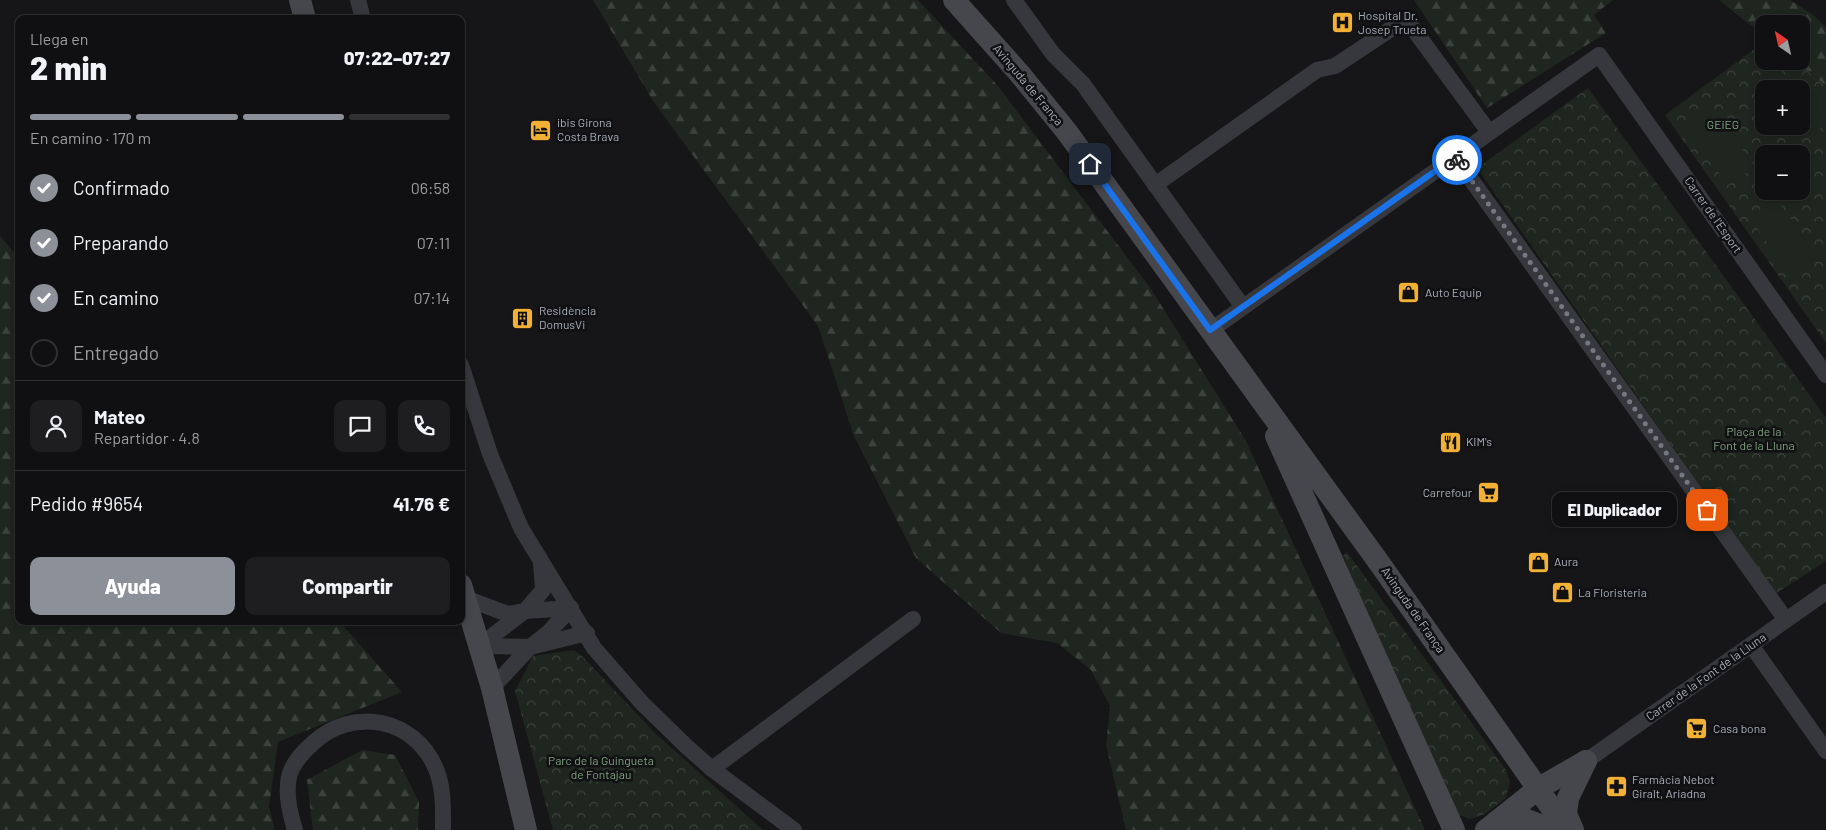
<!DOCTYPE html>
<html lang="es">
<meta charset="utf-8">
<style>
:root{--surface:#101012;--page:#1e1e20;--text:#f1f3f6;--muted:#9c9d9f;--line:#303032;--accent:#8c9099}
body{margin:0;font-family:Barlow,sans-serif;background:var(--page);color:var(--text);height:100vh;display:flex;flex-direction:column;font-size:19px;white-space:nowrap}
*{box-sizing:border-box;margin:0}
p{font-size:16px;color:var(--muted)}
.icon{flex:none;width:28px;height:28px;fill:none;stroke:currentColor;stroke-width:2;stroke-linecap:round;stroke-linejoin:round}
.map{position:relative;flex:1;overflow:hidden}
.details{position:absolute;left:15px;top:15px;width:450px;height:610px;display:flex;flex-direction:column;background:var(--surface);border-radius:10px;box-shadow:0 2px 8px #0003,0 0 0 1px var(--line)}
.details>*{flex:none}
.needle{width:32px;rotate:326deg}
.buttons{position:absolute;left:1755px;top:15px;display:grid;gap:10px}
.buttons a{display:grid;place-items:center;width:55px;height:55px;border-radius:10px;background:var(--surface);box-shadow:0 2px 8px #0003,0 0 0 1px var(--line);font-size:25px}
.pin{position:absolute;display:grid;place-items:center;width:42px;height:42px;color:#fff;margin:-21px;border-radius:10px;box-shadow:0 2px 8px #0006}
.courier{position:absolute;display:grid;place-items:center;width:50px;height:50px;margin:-25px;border:4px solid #1a73e8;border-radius:50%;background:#fff;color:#222;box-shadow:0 1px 6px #0007}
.bubble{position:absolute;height:35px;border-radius:10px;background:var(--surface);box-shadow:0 2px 8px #0003,0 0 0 1px var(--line);font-size:16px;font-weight:800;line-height:35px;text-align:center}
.overview em{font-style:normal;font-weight:800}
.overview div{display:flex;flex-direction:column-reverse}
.overview{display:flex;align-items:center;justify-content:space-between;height:85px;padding:0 15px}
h1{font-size:32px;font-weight:800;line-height:38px}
.bar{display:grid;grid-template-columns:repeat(4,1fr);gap:8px 5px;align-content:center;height:60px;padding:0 15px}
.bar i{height:6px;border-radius:4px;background:var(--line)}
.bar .current{background:var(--accent)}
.bar p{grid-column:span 4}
.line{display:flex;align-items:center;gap:12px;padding:0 15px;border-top:1px solid var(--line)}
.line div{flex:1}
.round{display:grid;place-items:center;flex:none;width:52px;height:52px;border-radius:10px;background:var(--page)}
ol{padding:0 15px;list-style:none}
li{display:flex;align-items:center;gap:15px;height:55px}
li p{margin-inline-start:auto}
li .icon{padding:5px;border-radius:50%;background:var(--accent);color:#fff;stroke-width:4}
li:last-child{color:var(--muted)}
li i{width:28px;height:28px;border:2px solid var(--line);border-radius:50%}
.primary-button{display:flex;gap:10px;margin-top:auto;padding:10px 15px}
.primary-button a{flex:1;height:58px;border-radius:10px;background:var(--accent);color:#fff;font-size:20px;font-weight:800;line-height:58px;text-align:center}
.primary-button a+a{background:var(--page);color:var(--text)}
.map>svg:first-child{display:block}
</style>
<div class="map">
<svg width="1826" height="830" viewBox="0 0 1826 830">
<defs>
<pattern id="forest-firs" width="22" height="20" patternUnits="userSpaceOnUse" patternTransform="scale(1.25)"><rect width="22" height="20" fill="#1e261f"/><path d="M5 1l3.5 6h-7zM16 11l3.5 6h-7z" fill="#3c433d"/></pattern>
<pattern id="park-crowns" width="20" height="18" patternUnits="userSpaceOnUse" patternTransform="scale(1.25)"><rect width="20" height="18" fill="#1e261f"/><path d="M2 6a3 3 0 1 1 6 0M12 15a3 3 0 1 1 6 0" fill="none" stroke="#3c433d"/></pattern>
</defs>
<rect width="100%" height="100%" fill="#161618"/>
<!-- forest -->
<g fill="url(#forest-firs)">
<path d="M 593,0 L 918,0 L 998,86 L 1151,289 L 1246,441 L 1425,830 L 1126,830 L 1106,745 L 1110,706 L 1091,670 L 1057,643 L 1001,633 L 916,558 L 854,436 L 818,326 L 653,101 Z"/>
<path d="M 1414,0 L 1613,0 L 1594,15 L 1606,33 L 1487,108 Z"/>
<path d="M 1719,0 L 1790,0 L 1812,14 L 1826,27 L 1826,86 L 1795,61 L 1801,61 L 1801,24 L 1764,24 L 1764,36 Z"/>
<path d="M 0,236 L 19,258 L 19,621 L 339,621 L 402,692 L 278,742 L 269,807 L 275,830 L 0,830 Z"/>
<path d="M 362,750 L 395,755 L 419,802 L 418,830 L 313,830 L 307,780 Z"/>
</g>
<!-- park -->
<g fill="url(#park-crowns)" fill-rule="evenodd">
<path d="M 1764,42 L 1764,61 L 1795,61 L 1826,86 L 1826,343 L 1665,115 ZM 1764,89 L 1801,89 L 1801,126 L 1764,126 ZM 1764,154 L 1801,154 L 1801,191 L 1764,191 Z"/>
<path d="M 1588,88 L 1826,418 L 1826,561 L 1775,594 L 1477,168 Z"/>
<path d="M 1347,552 L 1506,770 L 1510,781 L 1506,798 L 1485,814 L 1470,819 L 1459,815 L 1417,731 L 1343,556 Z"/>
<path d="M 574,650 L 584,658 L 655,733 L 763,830 L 553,830 L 515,691 L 533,656 Z"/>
</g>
<!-- pitch -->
<g fill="#1e261f">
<path d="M 1778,69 L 1826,109 L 1826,121 L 1811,140 L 1795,126 L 1801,126 L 1801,89 L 1764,89 L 1764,100 L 1755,93 Z"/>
<path d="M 1713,108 L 1755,167 L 1728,185 L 1686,128 Z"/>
<path d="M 1776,198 L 1817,257 L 1791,275 L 1749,217 Z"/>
</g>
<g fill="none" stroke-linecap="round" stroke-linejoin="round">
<!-- street -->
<g stroke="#37383d" stroke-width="16">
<path d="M 358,0 L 363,19"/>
<path d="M 1014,0 L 1053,54 L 1083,84 L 1243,307"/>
<path d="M 1455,157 L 1786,620"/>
<path d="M 1155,185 L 1317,70 L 1335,66 L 1406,19 L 1489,132"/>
<path d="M 1211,330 L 1599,55 L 1826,375"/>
<path d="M 461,365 L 490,454 L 521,528 L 594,648 L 641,702 L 685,745 L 712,769 L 794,830"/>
<path d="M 465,598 L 508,614 L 525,611 L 543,590 L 541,562"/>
<path d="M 1751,645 L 1826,751"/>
<path d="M 479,646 L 530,647 L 549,632 L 571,608"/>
<path d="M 479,646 L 525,611 L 571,608"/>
<path d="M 492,688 L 530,647 L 587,633"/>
<path d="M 1586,761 L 1826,592"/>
<path d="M 712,769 L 913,619"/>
<path d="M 295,830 C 290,814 285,794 289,777 C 292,763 303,752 313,743 C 353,706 415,718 436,769 C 444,788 443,810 443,830"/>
</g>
<!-- secondary -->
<g stroke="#45474d" stroke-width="22">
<path d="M 300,0 L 305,19"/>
<path d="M 954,0 L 1019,73 L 1067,132 L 1380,564 L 1567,830"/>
<path d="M 1276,436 L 1454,830"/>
<path d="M 461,585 L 492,688 L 526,830"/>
<path d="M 1496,822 L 1527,820 L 1552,830"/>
<path d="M 1486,830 L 1539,788 L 1586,761"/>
<path d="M 1573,830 L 1566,814 L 1568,798 L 1586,761"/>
</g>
</g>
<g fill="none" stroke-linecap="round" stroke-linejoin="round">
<!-- done -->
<path stroke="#757880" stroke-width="5" stroke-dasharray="0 9" d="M 1457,160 L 1707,510"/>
<!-- route -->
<path stroke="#1a73e8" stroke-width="6" d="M 1090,164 L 1210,330 L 1455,157 L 1457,160"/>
</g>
<!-- icons -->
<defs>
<symbol id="hospital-square" viewBox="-11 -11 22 22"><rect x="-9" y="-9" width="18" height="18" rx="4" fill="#f2b134" stroke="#111113"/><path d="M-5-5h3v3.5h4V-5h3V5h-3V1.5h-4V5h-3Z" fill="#111"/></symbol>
<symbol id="hotel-square" viewBox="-11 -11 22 22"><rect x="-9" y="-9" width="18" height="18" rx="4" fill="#f2b134" stroke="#111113"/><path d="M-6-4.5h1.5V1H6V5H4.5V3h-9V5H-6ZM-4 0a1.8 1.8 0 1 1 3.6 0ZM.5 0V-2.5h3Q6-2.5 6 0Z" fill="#111"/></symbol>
<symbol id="shop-square" viewBox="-11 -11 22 22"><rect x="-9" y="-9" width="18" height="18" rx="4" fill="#f2b134" stroke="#111113"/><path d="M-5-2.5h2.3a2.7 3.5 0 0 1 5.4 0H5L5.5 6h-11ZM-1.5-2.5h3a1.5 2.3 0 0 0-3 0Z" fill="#111"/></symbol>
<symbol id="building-square" viewBox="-11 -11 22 22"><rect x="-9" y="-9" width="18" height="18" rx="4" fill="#f2b134" stroke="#111113"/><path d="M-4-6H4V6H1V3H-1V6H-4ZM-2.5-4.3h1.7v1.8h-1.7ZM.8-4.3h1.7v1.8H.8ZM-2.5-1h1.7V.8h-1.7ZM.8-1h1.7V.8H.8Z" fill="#111"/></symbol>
<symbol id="restaurant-square" viewBox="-11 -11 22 22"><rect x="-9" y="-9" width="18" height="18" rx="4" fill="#f2b134" stroke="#111113"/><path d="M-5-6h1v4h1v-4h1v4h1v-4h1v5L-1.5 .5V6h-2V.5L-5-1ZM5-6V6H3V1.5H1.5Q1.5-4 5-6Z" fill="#111"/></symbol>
<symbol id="supermarket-square" viewBox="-11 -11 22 22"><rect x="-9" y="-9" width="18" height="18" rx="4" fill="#f2b134" stroke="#111113"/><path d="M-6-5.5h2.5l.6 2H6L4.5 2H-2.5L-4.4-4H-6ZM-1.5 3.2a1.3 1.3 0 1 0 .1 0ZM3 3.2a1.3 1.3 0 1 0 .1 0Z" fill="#111"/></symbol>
<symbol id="pharmacy-square" viewBox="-11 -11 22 22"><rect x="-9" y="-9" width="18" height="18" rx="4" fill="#f2b134" stroke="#111113"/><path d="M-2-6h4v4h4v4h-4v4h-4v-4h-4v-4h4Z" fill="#111"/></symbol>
</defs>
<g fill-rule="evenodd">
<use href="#hospital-square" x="1330" y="10" width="25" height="25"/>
<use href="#hotel-square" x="528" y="118" width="25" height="25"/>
<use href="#shop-square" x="1396" y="280" width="25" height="25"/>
<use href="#building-square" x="510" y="306" width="25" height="25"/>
<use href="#restaurant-square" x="1438" y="430" width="25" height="25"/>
<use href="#supermarket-square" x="1476" y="480" width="25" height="25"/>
<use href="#shop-square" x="1526" y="550" width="25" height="25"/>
<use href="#shop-square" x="1550" y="580" width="25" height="25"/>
<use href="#supermarket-square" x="1684" y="716" width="25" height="25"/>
<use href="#pharmacy-square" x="1604" y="774" width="25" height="25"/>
</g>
<g text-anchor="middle" stroke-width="5" stroke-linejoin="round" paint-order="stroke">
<!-- poi labels -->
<g font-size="12" fill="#a8adb8" stroke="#111113" text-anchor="start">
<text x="1358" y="20">Hospital Dr.<tspan x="1358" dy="14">Josep Trueta</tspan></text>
<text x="557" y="127">ibis Girona<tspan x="557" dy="14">Costa Brava</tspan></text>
<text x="1425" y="297">Auto Equip</text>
<text x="539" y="315">Residència<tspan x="539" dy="14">DomusVi</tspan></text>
<text x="1466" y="446">KIM's</text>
<text x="1472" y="497" text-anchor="end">Carrefour</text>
<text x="1554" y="566">Aura</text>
<text x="1578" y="597">La Floristeria</text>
<text x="1713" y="733">Casa bona</text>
<text x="1632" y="784">Farmàcia Nebot<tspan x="1632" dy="14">Giralt, Ariadna</tspan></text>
</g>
<!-- street labels -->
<g font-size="12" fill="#a8adb8" stroke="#111113">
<text transform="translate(1028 85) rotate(50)" y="4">Avinguda de França</text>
<text transform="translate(1713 215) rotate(55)" y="4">Carrer de l'Esport</text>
<text transform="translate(1413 610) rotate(55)" y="4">Avinguda de França</text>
<text transform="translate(1706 677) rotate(-35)" y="4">Carrer de la Font de la Lluna</text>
</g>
<!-- park labels -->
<g font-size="12" fill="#7fa381" stroke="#111113">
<text x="1723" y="129">GEiEG</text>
<text x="1754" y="436">Plaça de la<tspan x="1754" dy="14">Font de la Lluna</tspan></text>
<text x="601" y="765">Parc de la Guingueta<tspan x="601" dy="14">de Fontajau</tspan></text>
</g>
</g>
</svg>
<div class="buttons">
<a><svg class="needle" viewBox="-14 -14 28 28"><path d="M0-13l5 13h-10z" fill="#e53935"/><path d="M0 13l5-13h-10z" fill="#9c9d9f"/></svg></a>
<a>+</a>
<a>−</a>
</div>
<div class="pin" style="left:1707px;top:510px;background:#ea580c"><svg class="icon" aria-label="bag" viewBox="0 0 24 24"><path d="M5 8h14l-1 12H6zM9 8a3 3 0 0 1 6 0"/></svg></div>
<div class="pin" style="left:1090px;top:164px;background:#1f2937"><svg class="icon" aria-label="home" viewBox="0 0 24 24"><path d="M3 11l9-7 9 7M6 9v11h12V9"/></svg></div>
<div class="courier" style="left:1457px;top:160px"><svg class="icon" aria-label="bike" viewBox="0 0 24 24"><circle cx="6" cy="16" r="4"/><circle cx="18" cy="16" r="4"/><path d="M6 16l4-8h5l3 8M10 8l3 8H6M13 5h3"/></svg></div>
<div class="bubble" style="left:1552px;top:492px;width:125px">El Duplicador</div>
<section class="details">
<div class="overview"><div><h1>2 min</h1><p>Llega en</p></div><em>07:22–07:27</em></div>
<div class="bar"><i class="current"></i><i class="current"></i><i class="current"></i><i></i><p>En camino · 170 m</p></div>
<ol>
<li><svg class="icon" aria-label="check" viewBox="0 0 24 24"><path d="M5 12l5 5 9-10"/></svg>Confirmado<p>06:58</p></li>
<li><svg class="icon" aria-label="check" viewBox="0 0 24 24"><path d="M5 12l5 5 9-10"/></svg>Preparando<p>07:11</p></li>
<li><svg class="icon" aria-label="check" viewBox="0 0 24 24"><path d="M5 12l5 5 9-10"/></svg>En camino<p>07:14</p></li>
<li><i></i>Entregado</li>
</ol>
<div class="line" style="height:90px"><a class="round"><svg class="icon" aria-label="person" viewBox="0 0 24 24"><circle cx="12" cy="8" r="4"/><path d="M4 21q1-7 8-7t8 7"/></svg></a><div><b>Mateo</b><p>Repartidor · 4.8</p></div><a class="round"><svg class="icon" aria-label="chat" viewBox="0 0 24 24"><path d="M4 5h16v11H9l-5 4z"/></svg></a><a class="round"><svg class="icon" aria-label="phone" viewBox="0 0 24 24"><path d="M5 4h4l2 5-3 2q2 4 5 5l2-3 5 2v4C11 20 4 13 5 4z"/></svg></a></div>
<div class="line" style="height:65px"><div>Pedido #9654</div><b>41.76 €</b></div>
<div class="primary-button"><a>Ayuda</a><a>Compartir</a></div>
</section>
</div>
